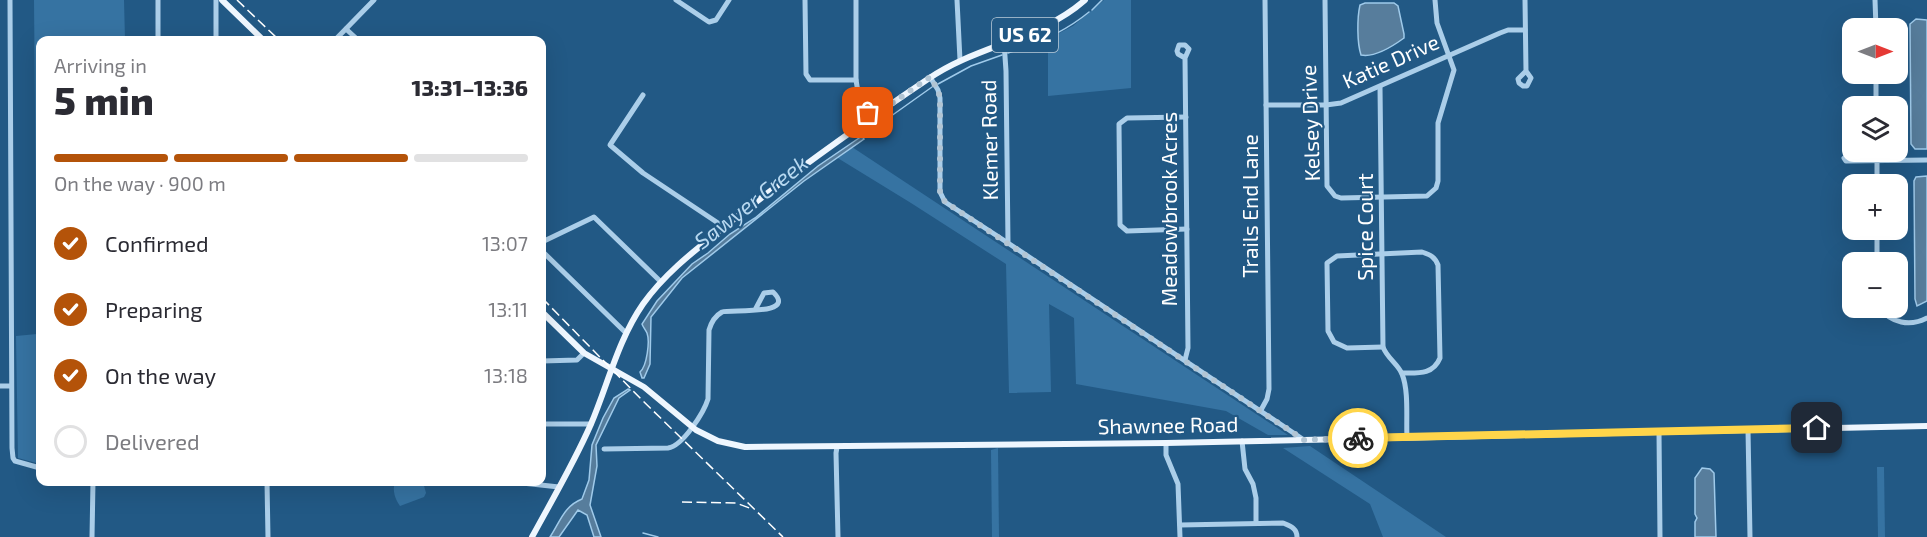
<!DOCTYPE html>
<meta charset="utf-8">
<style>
:root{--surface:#fff;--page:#f2f2f3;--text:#2b2b33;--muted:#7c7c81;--line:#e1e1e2;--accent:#b45309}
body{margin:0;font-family:"Exo 2",sans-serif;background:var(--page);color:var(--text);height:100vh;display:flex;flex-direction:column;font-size:22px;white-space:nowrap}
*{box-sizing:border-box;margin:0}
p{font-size:20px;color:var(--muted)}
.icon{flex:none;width:33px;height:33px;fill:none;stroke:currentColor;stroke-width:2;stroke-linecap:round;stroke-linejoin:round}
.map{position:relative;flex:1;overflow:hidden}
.details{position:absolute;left:36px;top:36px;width:510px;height:450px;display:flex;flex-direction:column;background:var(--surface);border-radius:12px;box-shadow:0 6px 24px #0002}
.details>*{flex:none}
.needle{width:39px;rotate:90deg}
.buttons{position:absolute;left:1842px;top:18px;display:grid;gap:12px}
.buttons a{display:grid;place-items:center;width:66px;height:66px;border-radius:12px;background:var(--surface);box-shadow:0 6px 24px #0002;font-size:30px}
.pin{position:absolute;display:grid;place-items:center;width:51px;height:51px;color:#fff;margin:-26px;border-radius:12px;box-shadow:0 3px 9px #0006}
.courier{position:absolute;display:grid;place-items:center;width:60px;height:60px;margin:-30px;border:4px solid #ffd54a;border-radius:50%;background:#fff;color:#222;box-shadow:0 2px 8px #0007}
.summary em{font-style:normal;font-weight:800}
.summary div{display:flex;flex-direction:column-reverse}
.summary{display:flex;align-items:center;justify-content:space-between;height:102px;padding:0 18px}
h1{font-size:39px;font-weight:800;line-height:45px}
.bar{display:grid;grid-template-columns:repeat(4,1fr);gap:9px 6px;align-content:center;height:72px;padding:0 18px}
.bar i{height:8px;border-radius:4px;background:var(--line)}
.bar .selected{background:var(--accent)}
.bar p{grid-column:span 4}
ol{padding:0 18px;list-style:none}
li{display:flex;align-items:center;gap:18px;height:66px}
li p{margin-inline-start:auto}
li .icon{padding:6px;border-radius:50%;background:var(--accent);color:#fff;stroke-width:4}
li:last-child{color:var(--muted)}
li i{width:33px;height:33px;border:3px solid var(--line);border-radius:50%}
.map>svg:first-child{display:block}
</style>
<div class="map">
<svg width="1927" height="537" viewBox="0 0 1927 537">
<rect width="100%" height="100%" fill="#225985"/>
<!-- green -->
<g fill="#3673a2">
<path d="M 34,0 L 124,0 L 125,40 L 40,40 L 40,464 L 18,458 L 16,336 L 37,334 Z"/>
<path d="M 1104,0 L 1131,0 L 1131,88 L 1048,96 L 1048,39 L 1073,26 Z"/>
<path d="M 852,147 L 1288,435 L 1268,435 L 1226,411 L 1076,384 L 1074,318 L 1049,304 L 1051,392 L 1009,393 L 1006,264 L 911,203 L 836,157 Z"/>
<path d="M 1310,446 L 1446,537 L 1383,537 L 1370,504 L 1283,448 Z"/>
<path d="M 998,448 L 999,537 L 992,537 L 991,450 Z"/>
<path d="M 1877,467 L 1884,467 L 1885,537 L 1878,537 Z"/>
<path d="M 395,482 L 423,482 L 426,493 L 424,497 L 400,506 C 395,499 392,490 395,482 Z"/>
</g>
<!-- water -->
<g fill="#577d9c" stroke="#9fcaea" stroke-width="1.5">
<path d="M 1365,3 L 1394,3 L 1398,6 L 1404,34 L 1404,38 C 1393,46 1375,58 1361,55 C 1357,43 1357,18 1360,5 Z"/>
<path d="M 1916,19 L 1927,20 L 1927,149 L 1915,149 L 1911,144 L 1910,24 Z"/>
<path d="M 862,136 L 864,139 L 804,181 L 682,278 L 651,317 L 650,364 L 644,378 L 642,378 L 640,372 C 647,366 650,341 647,333 C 645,329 643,327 642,324 L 657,301 L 692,264 L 708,253 L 730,234 L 755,218 L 818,166 Z"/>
<path d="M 1927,176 L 1927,301 L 1917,306 L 1915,299 L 1914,181 L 1916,177 Z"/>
<path d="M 628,389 L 630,390 L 619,398 L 596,445 L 597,466 L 590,505 L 601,537 L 594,537 L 587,515 L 578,510 L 559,537 L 550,537 C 560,522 564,506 582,499 L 589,480 L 592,445 L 603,418 L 614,398 Z"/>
<path d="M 1702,468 L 1710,469 L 1714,473 L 1716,537 L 1695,537 L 1695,522 L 1697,518 L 1695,514 L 1695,478 Z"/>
</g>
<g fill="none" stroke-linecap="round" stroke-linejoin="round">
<!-- stream -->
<g stroke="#9fcaea" stroke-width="1.5">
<path d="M 1092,10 L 1102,0"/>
<path d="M 1008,53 C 1037,44 1066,31 1089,12"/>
<path d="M 938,84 L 971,66 L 1002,55"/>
<path d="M 863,136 L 932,87"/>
<path d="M 643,533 L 658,537"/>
</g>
<!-- minor -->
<g stroke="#abcee9" stroke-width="5">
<path d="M 10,0 L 12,448 L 13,458 L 15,461 L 40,468"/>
<path d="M 158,0 L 158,40"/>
<path d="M 216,0 L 216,40"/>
<path d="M 676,0 L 709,22 L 716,20 L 729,0"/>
<path d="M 805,0 L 806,74 L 810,80 L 856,80"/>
<path d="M 856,0 L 856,80 L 858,92 L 871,118"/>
<path d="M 957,0 L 960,60"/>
<path d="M 1325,0 L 1327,186 L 1335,196 L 1341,198 L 1427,196 L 1436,188 L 1438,181 L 1438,123 L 1454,70 L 1437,23 L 1435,0"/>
<path d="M 1525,0 L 1526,71 L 1531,78 L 1527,86 L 1523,86 L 1519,83 L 1518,79 L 1526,71"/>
<path d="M 1875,0 L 1876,28"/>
<path d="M 346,29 L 358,40"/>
<path d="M 335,40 L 374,0"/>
<path d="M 1004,42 L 1006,71 L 1008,243 L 1304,440"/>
<path d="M 1185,58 L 1178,54 L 1177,51 L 1179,45 L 1185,45 L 1189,49 L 1185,58 L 1188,348 L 1185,360"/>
<path d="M 1876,74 L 1876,106"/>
<path d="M 930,77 L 938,90 L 940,98 L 940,192 L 945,202 L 1008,243"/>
<path d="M 1380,87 L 1383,347 C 1387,358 1398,364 1402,374 C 1409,391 1406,419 1407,437"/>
<path d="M 643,95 L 610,145 L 643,173 L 724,227"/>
<path d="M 1266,105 L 1326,105 L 1341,103 L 1500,33 L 1508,30 L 1525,30"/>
<path d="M 1186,117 L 1127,118 L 1119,124 L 1120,225 L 1127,231 L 1187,229"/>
<path d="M 1877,152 L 1877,184"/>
<path d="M 1844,158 L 1846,161 L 1927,160"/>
<path d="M 1877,230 L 1877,262"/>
<path d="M 542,242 L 594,217 L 660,281"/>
<path d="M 542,251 L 626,333"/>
<path d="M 1880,308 C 1891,323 1910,327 1927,318"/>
<path d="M 1383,347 L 1347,348 L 1334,342 L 1328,331 L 1327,263 L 1337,256 L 1422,252 C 1431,255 1435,257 1438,265 L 1440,358 C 1433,375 1418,373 1402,373"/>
<path d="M 542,361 L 577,360 L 584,353"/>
<path d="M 0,386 L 11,386"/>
<path d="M 1261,410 L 1267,399 L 1269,389 L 1265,0"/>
<path d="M 542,424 L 591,424"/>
<path d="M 1748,430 L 1750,537"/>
<path d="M 1659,432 L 1660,537"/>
<path d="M 1242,441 L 1245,469 L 1253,484 L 1256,498 L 1256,523"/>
<path d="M 1166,443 L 1166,455 L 1178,484 L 1180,537"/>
<path d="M 837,447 L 836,453 L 838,537"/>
<path d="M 604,449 L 668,448 C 683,446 704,412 708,399 L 709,330 C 711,323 715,316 722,312 C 731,309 798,316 773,292 L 764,293 L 755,310"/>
<path d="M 267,482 L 268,537"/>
<path d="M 513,482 L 559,487"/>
<path d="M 1180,525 L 1283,523 C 1290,526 1297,528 1297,537"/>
<path d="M 92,537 L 93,482"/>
</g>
<!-- major -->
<g stroke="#eef6fe" stroke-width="6">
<path d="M 222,0 L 263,40"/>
<path d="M 542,312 L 584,353 L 644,387 L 696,430 L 718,441 L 745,447 L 1166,443 L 1927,426"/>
<path d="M 532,537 C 552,500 574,463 591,424 C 608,384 618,340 643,304 C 667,270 701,246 733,220 C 796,170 861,124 928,79 C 977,45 1040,40 1085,0"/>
</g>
<!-- rail -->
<g stroke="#fff" stroke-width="1.5" stroke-dasharray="10 4.5" stroke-linecap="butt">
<path d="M 237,0 L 279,40"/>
<path d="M 542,298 L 641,399 L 783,537"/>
<path d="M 682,502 L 736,503 L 752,509"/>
</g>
</g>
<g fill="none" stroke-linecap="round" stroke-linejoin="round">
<!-- done -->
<path stroke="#b2c5d4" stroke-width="6" stroke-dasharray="0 10.8" d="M 868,113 L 871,118 L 930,77 L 938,90 L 940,98 L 940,192 L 945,202 L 1304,440 L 1358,438"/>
<!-- route -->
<path stroke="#ffd54a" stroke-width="8" d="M 1358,438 L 1817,428"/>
</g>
<g text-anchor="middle" stroke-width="4.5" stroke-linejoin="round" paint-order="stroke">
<!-- shield labels -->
<rect fill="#225985" stroke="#bdcdda" stroke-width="1.5" x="992" y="18" width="66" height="34" rx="4.5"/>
<g font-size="20" font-weight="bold" fill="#fff">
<text x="1025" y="42">US 62</text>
</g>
<!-- street labels -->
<g font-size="21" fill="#fff" stroke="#225985">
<text transform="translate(1391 62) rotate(-24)" y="7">Katie Drive</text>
<text transform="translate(1311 123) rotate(-92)" y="7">Kelsey Drive</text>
<text transform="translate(990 140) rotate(-91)" y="7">Klemer Road</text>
<text transform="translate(1251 206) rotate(-90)" y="7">Trails End Lane</text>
<text transform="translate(1170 209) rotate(-90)" y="7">Meadowbrook Acres</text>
<text transform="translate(1366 227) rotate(-90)" y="7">Spice Court</text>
<text transform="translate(1168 426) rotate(-1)" y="7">Shawnee Road</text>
</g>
<!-- water labels -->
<g font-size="22" font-style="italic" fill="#b7d8f0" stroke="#225985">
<text transform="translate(751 202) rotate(-38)" y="8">Sawyer Creek</text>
</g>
</g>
</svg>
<div class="buttons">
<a><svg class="needle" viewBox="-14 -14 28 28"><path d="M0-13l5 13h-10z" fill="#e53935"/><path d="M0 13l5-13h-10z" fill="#7c7c81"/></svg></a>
<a><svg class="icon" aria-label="layers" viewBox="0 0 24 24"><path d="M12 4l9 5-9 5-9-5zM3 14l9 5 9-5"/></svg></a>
<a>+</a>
<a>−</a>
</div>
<div class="pin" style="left:868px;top:113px;background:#ea580c"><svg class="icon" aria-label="bag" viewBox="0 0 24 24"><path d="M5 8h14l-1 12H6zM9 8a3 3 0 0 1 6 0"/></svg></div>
<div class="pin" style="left:1817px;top:428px;background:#1f2937"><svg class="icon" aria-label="home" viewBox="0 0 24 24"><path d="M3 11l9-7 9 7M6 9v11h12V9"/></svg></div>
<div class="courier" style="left:1358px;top:438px"><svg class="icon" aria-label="bike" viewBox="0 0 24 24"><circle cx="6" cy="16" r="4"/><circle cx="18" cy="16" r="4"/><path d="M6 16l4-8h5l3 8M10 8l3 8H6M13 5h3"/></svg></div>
<section class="details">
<div class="summary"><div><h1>5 min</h1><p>Arriving in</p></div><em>13:31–13:36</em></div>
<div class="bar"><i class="selected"></i><i class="selected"></i><i class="selected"></i><i></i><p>On the way · 900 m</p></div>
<ol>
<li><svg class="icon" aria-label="check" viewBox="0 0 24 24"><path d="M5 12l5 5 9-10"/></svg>Confirmed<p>13:07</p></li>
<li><svg class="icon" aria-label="check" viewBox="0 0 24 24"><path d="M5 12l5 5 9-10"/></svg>Preparing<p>13:11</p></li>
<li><svg class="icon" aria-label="check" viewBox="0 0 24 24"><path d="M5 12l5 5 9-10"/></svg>On the way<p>13:18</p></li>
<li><i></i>Delivered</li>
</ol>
</section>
</div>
